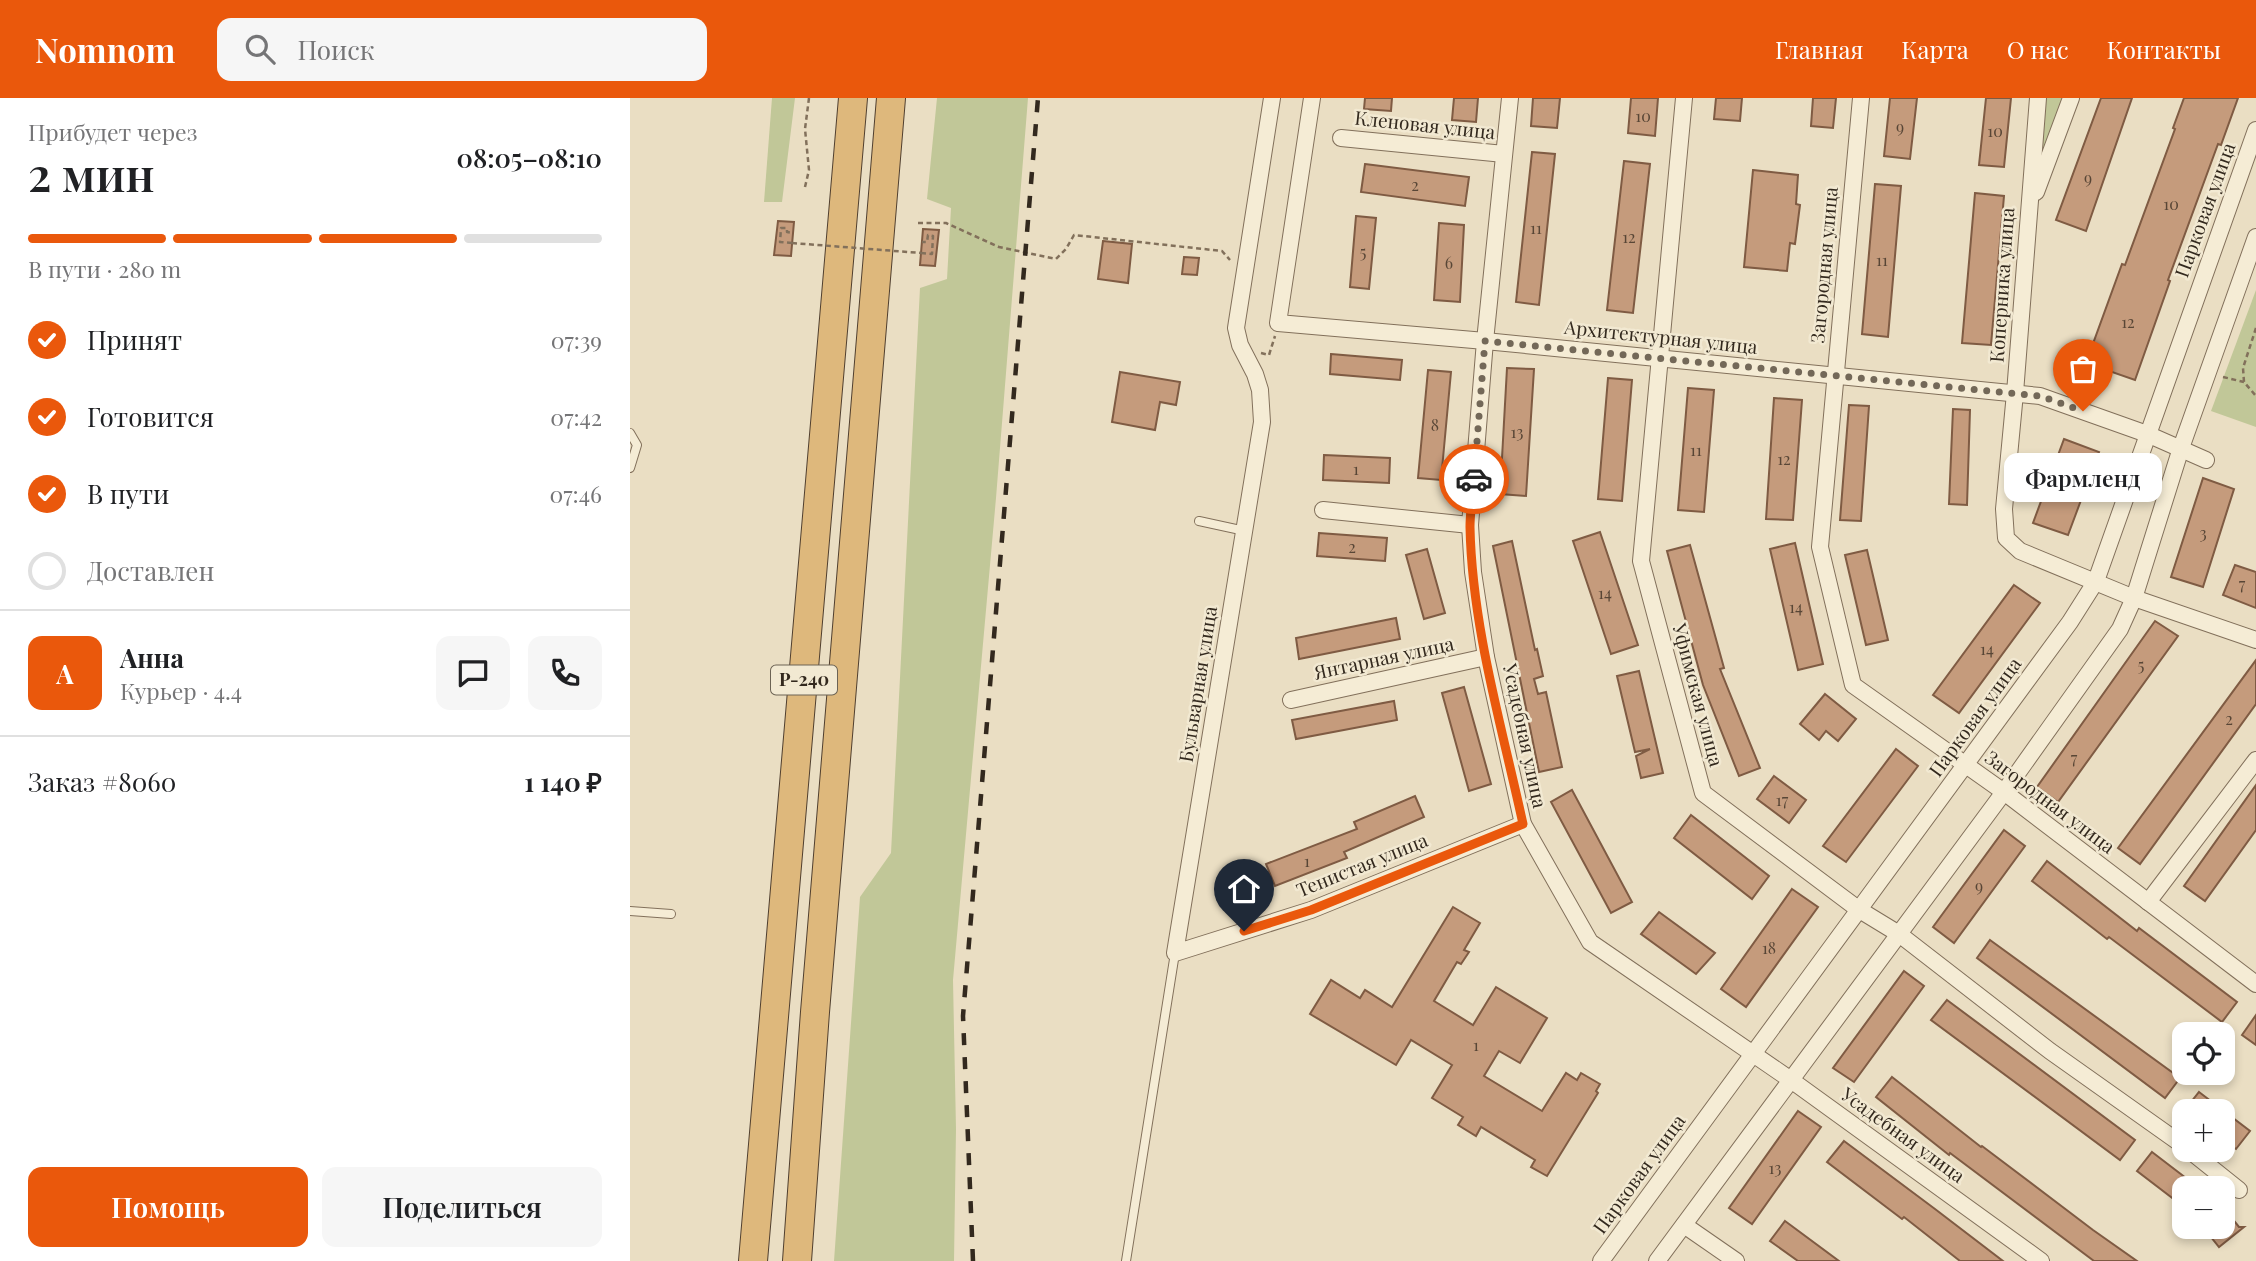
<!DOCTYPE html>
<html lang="ru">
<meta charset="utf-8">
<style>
:root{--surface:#fff;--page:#f6f6f6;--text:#202124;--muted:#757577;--line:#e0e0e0;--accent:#ea580c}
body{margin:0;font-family:"Playfair Display",serif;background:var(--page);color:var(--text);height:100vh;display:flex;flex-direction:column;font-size:26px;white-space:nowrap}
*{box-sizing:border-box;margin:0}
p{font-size:23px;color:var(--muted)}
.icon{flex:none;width:38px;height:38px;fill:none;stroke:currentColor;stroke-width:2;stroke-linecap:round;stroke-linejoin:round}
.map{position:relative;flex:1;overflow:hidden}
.sheet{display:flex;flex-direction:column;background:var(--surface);width:630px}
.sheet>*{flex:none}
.fabs{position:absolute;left:1542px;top:924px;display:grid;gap:14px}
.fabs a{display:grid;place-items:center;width:63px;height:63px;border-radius:14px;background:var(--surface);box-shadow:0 4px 10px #0003;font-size:35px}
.pin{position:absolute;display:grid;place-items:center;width:60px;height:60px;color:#fff;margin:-72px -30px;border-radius:50% 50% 50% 0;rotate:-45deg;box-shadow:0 0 7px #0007}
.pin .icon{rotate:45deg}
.courier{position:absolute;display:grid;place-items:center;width:70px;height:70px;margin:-35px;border:5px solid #ea580c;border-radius:50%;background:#fff;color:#222;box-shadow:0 2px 9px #0007}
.bubble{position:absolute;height:49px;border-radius:14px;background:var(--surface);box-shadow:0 4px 10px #0003;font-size:23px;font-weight:600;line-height:49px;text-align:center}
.head em{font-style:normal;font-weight:600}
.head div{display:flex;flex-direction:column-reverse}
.head{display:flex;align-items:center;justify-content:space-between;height:119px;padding:0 28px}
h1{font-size:46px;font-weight:600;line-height:52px}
.bar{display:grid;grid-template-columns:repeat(4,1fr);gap:10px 7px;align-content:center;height:84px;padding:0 28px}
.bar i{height:9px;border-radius:5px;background:var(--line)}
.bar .current{background:var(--accent)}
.bar p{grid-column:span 4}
.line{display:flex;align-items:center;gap:18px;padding:0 28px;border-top:2px solid var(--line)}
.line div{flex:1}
.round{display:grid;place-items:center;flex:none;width:74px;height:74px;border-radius:14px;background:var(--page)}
ol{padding:0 28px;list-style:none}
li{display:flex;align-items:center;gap:21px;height:77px}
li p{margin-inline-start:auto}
li .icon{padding:7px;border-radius:50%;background:var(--accent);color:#fff;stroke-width:4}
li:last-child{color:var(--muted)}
li i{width:38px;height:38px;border:4px solid var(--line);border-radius:50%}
.action{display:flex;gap:14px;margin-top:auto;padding:14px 28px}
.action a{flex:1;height:80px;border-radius:14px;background:var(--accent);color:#fff;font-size:28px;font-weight:600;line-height:80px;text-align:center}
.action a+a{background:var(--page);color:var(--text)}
header{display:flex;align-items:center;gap:42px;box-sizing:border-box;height:98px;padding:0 35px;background:var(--accent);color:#fff}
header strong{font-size:33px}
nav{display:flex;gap:38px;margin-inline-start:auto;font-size:24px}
.search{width:490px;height:63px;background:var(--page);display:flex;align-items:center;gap:18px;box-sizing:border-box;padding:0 24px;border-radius:14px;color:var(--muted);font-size:26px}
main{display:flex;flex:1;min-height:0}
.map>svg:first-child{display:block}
</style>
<header>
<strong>Nomnom</strong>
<div class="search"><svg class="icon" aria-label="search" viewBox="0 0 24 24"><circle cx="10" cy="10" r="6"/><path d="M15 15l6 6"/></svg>Поиск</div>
<nav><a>Главная</a><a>Карта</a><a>О нас</a><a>Контакты</a></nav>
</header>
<main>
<section class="sheet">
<div class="head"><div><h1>2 мин</h1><p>Прибудет через</p></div><em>08:05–08:10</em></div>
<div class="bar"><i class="current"></i><i class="current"></i><i class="current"></i><i></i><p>В пути · 280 m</p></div>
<ol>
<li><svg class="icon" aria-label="check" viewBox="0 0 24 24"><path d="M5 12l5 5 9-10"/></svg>Принят<p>07:39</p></li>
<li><svg class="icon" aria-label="check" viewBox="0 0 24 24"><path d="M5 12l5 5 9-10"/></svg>Готовится<p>07:42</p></li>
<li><svg class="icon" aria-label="check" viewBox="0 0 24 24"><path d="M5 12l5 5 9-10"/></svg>В пути<p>07:46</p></li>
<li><i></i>Доставлен</li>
</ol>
<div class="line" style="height:126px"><b class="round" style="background:var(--accent);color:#fff">А</b><div><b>Анна</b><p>Курьер · 4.4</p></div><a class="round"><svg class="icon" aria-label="chat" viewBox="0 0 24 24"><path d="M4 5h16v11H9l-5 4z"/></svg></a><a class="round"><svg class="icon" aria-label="phone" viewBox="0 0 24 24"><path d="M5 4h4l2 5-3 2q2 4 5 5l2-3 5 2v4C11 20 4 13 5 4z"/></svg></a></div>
<div class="line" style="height:91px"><div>Заказ #8060</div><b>1 140 ₽</b></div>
<div class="action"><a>Помощь</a><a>Поделиться</a></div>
</section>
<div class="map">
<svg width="1626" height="1163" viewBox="0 0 1626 1163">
<rect width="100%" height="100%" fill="#eadec3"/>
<!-- green -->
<g fill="#c1c798">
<path d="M 142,0 L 165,0 L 152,104 L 134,104 Z"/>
<path d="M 307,0 L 398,0 L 366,400 L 323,882 L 326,1031 L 324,1163 L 204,1163 L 230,799 L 261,755 L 290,190 L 317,181 L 321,110 L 297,101 Z"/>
<path d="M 1414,0 L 1434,0 L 1415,50 L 1411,49 Z"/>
<path d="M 1626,192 L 1626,329 L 1581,313 Z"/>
</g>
<!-- building -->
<g fill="#c59b7c" stroke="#7f5b43" stroke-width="2">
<path d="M 735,0 L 762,0 L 761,13 L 734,11 Z"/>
<path d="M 824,0 L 848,0 L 846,24 L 822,22 Z"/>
<path d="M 903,0 L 930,0 L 927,30 L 901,28 Z"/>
<path d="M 1001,0 L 1028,0 L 1025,38 L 998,35 Z"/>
<path d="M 1086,0 L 1112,0 L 1110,23 L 1084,21 Z"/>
<path d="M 1183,0 L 1206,0 L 1203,30 L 1181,28 Z"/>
<path d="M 1260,0 L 1287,0 L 1280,61 L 1254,58 Z"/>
<path d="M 1356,0 L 1381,0 L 1374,69 L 1349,67 Z"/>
<path d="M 1471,0 L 1502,0 L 1456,133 L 1426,122 Z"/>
<path d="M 1554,0 L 1608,0 L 1591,47 L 1588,46 L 1538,182 L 1540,183 L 1505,282 L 1456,265 L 1492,166 L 1495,167 L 1545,31 L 1543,30 Z"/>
<path d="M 902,54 L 925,56 L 909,207 L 886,204 Z"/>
<path d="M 994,63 L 1020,66 L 1003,215 L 977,212 Z"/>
<path d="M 735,66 L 839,79 L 835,108 L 731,94 Z"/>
<path d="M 1123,72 L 1168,77 L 1166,106 L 1170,107 L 1165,146 L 1160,145 L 1157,173 L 1114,169 Z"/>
<path d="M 1245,86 L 1271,88 L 1258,239 L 1232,236 Z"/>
<path d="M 1345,95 L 1374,98 L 1361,247 L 1332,245 Z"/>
<path d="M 726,118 L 746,120 L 739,191 L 720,189 Z"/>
<path d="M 148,123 L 164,124 L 161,158 L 144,157 Z"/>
<path d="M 809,125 L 834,127 L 830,204 L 804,202 Z"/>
<path d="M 293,131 L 309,132 L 305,168 L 290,167 Z"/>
<path d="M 473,143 L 502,146 L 498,185 L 468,181 Z"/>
<path d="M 554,159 L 569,160 L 567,177 L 552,176 Z"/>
<path d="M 701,256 L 772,262 L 770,282 L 700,276 Z"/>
<path d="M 877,270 L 904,271 L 896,398 L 870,396 Z"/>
<path d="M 798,272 L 821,274 L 811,382 L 788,380 Z"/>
<path d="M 490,274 L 550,284 L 546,307 L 530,304 L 525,332 L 482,324 Z"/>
<path d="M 978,280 L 1002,282 L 992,403 L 968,401 Z"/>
<path d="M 1058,290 L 1084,292 L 1074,414 L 1048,412 Z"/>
<path d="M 1144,300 L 1172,302 L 1163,422 L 1136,421 Z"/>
<path d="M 1219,307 L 1239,308 L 1231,423 L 1210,422 Z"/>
<path d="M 1323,311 L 1340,312 L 1337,407 L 1319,406 Z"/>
<path d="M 1434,341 L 1469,354 L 1438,437 L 1403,425 Z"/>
<path d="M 694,357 L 760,360 L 759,385 L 693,382 Z"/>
<path d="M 1573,380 L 1604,391 L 1573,489 L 1541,479 Z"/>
<path d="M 970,434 L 1008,547 L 981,556 L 943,443 Z"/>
<path d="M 689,435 L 757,440 L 755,463 L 687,458 Z"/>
<path d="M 882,443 L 905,552 L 907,551 L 913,578 L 904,581 L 908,596 L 916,594 L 932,669 L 909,674 L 863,448 Z"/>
<path d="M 1165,445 L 1193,566 L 1168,572 L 1140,451 Z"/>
<path d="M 1060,447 L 1094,570 L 1090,571 L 1130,670 L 1109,678 L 1073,587 L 1037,453 Z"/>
<path d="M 797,451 L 815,515 L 794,521 L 776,457 Z"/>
<path d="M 1237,452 L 1258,542 L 1236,547 L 1215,457 Z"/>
<path d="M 1605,467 L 1626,474 L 1626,510 L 1593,497 Z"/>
<path d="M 1384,487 L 1410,505 L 1329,615 L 1303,597 Z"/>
<path d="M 766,520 L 770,541 L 669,561 L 666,540 Z"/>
<path d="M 1525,523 L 1548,538 L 1428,704 L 1407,689 Z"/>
<path d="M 1626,562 L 1626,606 L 1510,766 L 1488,750 Z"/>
<path d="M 1009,573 L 1033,675 L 1011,680 L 1006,658 L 1020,651 L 1005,654 L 987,578 Z"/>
<path d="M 834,589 L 861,686 L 839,693 L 812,595 Z"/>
<path d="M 1195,596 L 1226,621 L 1208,643 L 1196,633 L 1189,642 L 1170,626 Z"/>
<path d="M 764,603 L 767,622 L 666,641 L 662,622 Z"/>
<path d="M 1266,651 L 1288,668 L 1216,764 L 1193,748 Z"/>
<path d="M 1144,678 L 1176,702 L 1159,725 L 1127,701 Z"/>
<path d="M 1626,687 L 1626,732 L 1575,803 L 1554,788 Z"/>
<path d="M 942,692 L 1002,804 L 981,815 L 921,704 Z"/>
<path d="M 785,698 L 794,719 L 714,754 L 717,760 L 645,788 L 636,766 L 727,731 L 724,724 Z"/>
<path d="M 1061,717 L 1139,778 L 1122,801 L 1044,740 Z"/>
<path d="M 1374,732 L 1395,748 L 1324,845 L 1303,829 Z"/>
<path d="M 1417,763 L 1507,833 L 1509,830 L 1607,904 L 1592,924 L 1479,839 L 1477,841 L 1402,783 Z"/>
<path d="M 1162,791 L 1188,809 L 1116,909 L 1091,891 Z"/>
<path d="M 823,809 L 850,825 L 834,852 L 839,854 L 831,866 L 827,864 L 804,903 L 843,927 L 866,889 L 917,920 L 890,965 L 869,953 L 854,978 L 912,1013 L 936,975 L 947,982 L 951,975 L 970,986 L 966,993 L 968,995 L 917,1078 L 901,1069 L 905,1062 L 851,1029 L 846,1038 L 828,1027 L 833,1019 L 802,1000 L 822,967 L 781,942 L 766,967 L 680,916 L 701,882 L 730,900 L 735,892 L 762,909 Z"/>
<path d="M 1029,814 L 1085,855 L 1066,876 L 1011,836 Z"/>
<path d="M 1360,842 L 1550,980 L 1535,1000 L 1347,860 Z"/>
<path d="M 1274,873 L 1294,888 L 1224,984 L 1203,970 Z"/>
<path d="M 1317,902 L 1505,1042 L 1490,1062 L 1301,922 Z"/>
<path d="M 1626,917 L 1626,947 L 1612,937 Z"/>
<path d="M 1262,979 L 1351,1049 L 1352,1048 L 1463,1132 L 1507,1163 L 1464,1163 L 1320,1055 L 1319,1057 L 1246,999 Z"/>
<path d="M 1569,994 L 1620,1033 L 1606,1051 L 1592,1041 L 1592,1013 L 1554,1013 Z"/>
<path d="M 1168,1013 L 1191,1029 L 1122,1126 L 1099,1110 Z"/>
<path d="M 1214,1043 L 1305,1111 L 1373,1163 L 1330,1163 L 1274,1119 L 1272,1121 L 1197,1064 Z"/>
<path d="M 1522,1054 L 1569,1090 L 1554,1090 L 1554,1109 L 1507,1073 Z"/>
<path d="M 1592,1108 L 1609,1129 L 1614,1129 L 1589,1149 L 1573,1129 L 1592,1129 Z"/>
<path d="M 1155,1123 L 1209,1163 L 1168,1163 L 1140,1143 Z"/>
</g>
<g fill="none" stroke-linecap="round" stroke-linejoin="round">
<defs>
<g id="service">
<path d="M 0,335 L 7,347 L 0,370"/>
<path d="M 569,423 L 615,433"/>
<path d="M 0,813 L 41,816"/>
<path d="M 496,1163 L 545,855"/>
</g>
<g id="minor">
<path d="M 642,0 L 606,230 L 610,247 L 625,276 L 630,292 L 632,324 L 545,855 L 681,812 L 893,726"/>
<path d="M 682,0 L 648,225 L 855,243 L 1410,298 L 1517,336 L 1576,362"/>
<path d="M 880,0 L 855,243 L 840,427 L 843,474 L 856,559 L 893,726 L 960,844 L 1161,982 L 1411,1163"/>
<path d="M 1054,0 L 1011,463 L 1073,695 L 1228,811 L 1269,836 L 1420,953 L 1554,1048"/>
<path d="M 1231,0 L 1190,449 L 1223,587 L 1374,694 L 1626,886"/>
<path d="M 1408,0 L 1385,295 L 1374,411 L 1376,440 L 1390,453 L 1504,500 L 1626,542"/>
<path d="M 711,40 L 874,56"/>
<path d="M 1406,94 L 1441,0"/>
<path d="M 693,412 L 840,427"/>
<path d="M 661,602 L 856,559"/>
<path d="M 1518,804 L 1626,662"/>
<path d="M 1559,1052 L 1609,1092"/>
<path d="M 1054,1127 L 1106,1163"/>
<path d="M 971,1163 L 1440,524 L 1466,483 L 1626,32"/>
<path d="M 1027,1163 L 1374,694 L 1490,531 L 1504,500 L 1551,350 L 1626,139"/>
</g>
<g id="trunk">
<path d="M 123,1163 L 223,0"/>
<path d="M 167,1163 L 185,914 L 261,0"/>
</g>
</defs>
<!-- service casing -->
<use href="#service" stroke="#82705b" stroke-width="10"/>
<!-- minor casing -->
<use href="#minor" stroke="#82705b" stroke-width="18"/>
<!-- trunk casing -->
<use href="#trunk" stroke="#503f2f" stroke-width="30"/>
<!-- path -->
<g stroke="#82705b" stroke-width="2.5" stroke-dasharray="5 3.5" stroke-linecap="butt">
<path d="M 175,89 L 179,72 L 175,31 L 179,0"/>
<path d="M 288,125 L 316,125 L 369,149 L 426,161 L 436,151 L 444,137 L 592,153 L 600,162"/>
<path d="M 162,145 L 150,144 L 151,130 L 157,130 L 157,134 L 163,135"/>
<path d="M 291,155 L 302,156 L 303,138 L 298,137 L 297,144 L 292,144"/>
<path d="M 1626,230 L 1613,270 L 1614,284 L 1626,298"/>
<path d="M 631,255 L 639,257 L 645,238"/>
<path d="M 1593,279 L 1614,284"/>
</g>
<!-- service -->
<use href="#service" stroke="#f5ecd5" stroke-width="8"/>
<!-- minor -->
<use href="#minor" stroke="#f5ecd5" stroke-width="16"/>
<!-- trunk -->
<use href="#trunk" stroke="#deb87c" stroke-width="28"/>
<!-- rail -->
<path stroke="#33291e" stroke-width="4.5" stroke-dasharray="12 12" stroke-linecap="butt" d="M 343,1163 L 333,918 L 408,0"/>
<!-- path-bridge -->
<path stroke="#82705b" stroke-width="2.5" stroke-dasharray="5 3.5" stroke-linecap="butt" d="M 162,145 L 291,155"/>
</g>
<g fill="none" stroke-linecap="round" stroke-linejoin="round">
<!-- done -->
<path stroke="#736858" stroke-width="7" stroke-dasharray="0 12.6" d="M 844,381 L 855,243 L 1410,298 L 1453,313"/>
<!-- route -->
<path stroke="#ea580c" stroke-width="9" d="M 614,833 L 681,812 L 893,726 C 872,629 842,529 840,429 C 840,413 843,397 844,381"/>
</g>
<g text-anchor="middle" stroke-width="5" stroke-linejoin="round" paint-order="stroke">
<!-- number labels -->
<g font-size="16" fill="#584636">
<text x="1013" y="24">10</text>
<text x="1270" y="35">9</text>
<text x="1365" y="39">10</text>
<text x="1458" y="86">9</text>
<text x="785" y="93">2</text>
<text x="1541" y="112">10</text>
<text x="906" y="136">11</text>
<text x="999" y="145">12</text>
<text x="733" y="160">5</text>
<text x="1252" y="168">11</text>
<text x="819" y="171">6</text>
<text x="1498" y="230">12</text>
<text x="805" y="333">8</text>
<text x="887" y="340">13</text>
<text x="1066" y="358">11</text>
<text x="1154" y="367">12</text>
<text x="726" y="377">1</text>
<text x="1573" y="441">3</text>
<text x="722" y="455">2</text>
<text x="1612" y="492">7</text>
<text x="975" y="501">14</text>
<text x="1166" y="515">14</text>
<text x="1357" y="557">14</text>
<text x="1511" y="573">5</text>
<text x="1599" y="627">2</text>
<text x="1444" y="666">7</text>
<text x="1152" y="708">17</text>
<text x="677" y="769">1</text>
<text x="1349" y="794">9</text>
<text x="1139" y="856">18</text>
<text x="846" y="953">1</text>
<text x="1145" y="1076">13</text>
</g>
<!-- shield labels -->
<rect fill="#f2e9d2" stroke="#6c6354" stroke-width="2" x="141" y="567.5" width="66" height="29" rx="5"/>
<g font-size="18" font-weight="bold" fill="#33291e">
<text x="174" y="588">Р-240</text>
</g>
<!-- street labels -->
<g font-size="19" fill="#33291e" stroke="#f2e9d2">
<text transform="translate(795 27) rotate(6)" y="7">Кленовая улица</text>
<text transform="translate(1575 112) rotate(-70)" y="7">Парковая улица</text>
<text transform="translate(1194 167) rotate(-85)" y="7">Загородная улица</text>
<text transform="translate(1372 187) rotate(-86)" y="7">Коперника улица</text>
<text transform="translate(1031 239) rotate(6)" y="7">Архитектурная улица</text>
<text transform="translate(754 560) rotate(-12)" y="7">Янтарная улица</text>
<text transform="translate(568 586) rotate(-81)" y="7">Бульварная улица</text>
<text transform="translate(1068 597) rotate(75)" y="7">Уфимская улица</text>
<text transform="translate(1345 619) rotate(-54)" y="7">Парковая улица</text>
<text transform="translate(895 638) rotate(78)" y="7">Усадебная улица</text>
<text transform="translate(1420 704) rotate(37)" y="7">Загородная улица</text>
<text transform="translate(732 767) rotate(-22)" y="7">Тенистая улица</text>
<text transform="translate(1273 1037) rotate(36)" y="7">Усадебная улица</text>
<text transform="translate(1009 1076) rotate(-54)" y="7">Парковая улица</text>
</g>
</g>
</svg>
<div class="fabs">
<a><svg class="icon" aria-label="locate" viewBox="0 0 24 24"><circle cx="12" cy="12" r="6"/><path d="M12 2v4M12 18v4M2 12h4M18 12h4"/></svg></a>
<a>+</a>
<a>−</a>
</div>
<div class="pin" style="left:1453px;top:313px;background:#ea580c"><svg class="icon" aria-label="bag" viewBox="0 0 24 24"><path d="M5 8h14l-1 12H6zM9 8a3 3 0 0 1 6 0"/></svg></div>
<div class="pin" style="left:614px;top:833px;background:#1f2937"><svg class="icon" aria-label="home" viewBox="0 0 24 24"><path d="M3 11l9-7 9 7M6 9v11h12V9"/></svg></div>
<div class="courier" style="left:844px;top:381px"><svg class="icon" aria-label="car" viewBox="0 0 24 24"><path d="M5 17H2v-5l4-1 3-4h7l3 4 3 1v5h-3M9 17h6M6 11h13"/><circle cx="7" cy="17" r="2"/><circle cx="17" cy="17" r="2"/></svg></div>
<div class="bubble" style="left:1374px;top:355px;width:158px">Фармленд</div>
</div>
</main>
